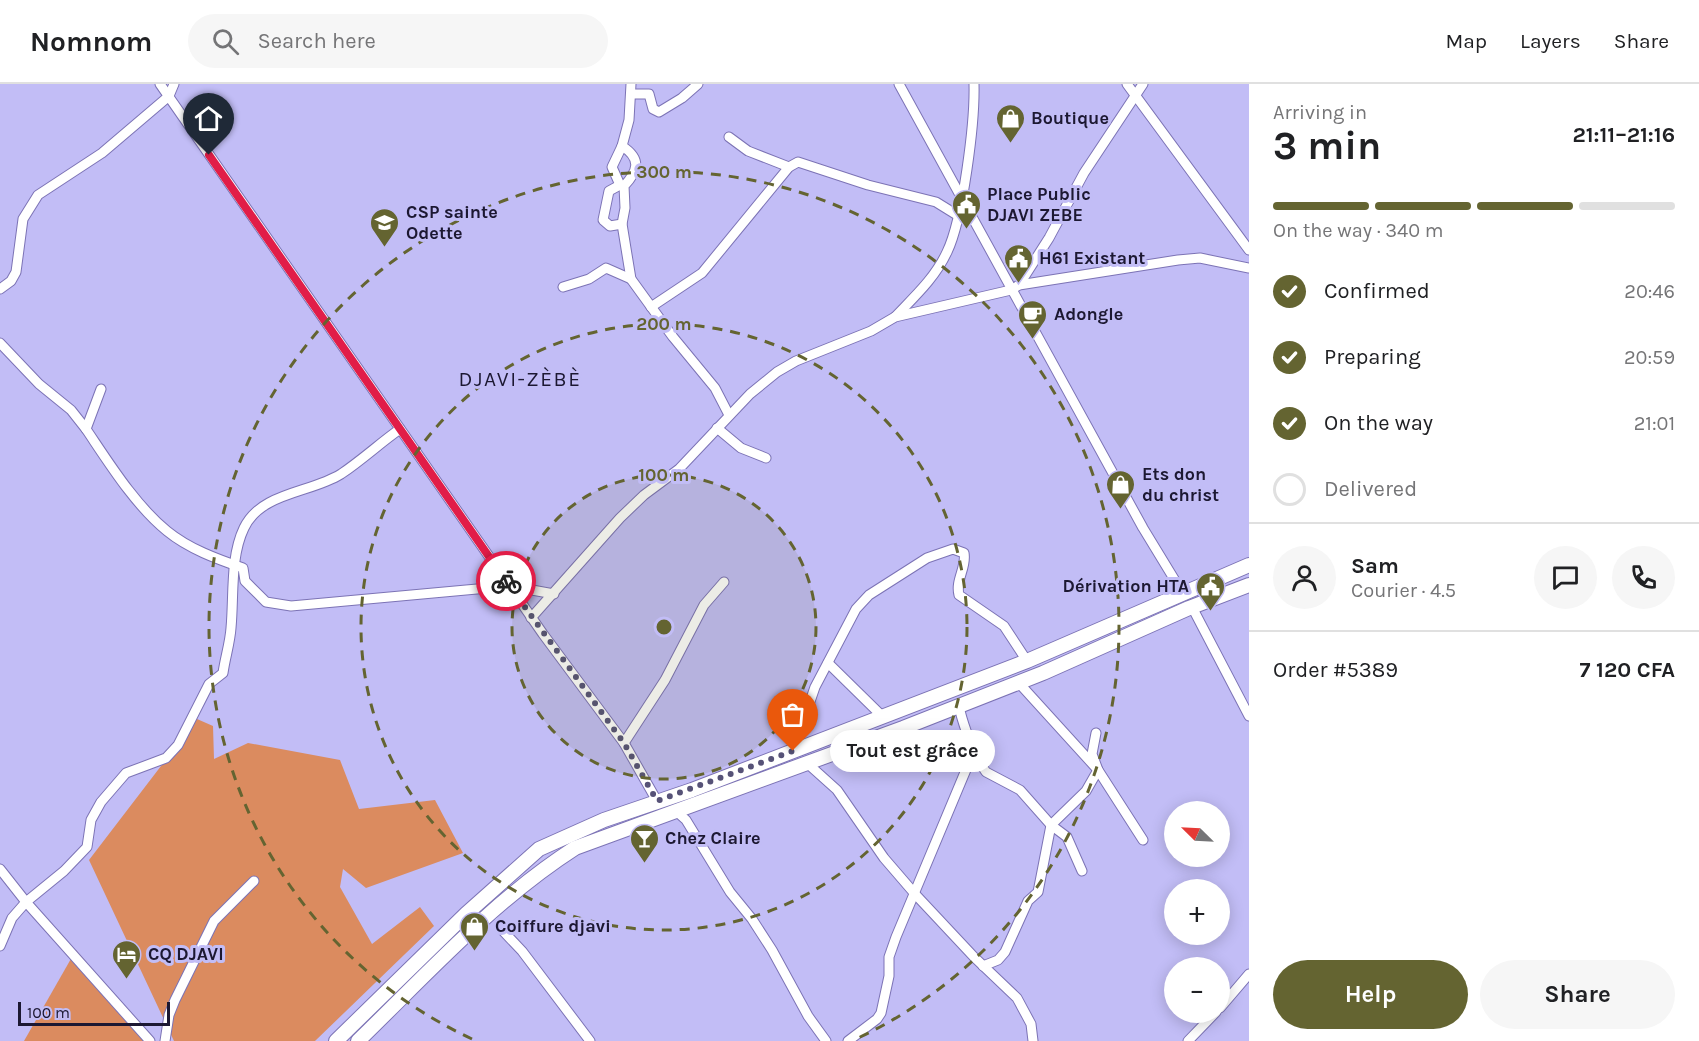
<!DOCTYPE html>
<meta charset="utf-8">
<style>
:root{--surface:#fff;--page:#f6f6f6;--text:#202124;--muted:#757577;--line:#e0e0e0;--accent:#646431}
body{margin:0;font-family:Karla,sans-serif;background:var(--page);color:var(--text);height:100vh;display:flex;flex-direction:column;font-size:22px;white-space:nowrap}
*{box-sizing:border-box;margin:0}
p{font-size:20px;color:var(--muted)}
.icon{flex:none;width:33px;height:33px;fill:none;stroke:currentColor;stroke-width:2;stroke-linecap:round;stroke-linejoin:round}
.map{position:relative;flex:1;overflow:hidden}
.sheet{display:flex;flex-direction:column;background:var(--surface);width:450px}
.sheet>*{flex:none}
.needle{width:39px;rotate:294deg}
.buttons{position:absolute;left:1164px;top:717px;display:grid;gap:12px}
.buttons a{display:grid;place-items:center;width:66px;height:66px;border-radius:50%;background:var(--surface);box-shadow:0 3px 15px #0003;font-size:30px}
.scale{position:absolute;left:18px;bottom:15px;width:152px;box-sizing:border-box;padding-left:6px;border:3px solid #1c1832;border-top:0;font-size:16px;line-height:21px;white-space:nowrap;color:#1c1832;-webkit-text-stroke:4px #c2bdf6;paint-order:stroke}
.pin{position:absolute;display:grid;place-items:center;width:51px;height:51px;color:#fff;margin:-62px -26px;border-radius:50% 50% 50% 0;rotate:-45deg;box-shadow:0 0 6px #0007}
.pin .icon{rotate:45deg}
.courier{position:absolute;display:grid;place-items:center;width:60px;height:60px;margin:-30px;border:4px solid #e11d48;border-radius:50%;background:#fff;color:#222;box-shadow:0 2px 8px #0007}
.bubble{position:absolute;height:42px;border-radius:21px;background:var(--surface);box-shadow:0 3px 15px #0003;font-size:20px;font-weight:700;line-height:42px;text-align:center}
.head em{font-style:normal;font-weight:700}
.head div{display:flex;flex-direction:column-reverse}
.head{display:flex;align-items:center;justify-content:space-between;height:102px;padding:0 24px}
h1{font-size:39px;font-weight:700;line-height:45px}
.bar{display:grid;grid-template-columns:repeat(4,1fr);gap:9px 6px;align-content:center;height:72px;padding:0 24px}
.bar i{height:8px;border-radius:4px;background:var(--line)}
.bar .active{background:var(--accent)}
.bar p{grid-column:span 4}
.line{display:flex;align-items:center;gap:15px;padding:0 24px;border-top:2px solid var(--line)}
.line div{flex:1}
.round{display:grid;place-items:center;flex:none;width:63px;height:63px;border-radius:32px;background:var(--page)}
ol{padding:0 24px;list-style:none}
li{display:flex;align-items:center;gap:18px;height:66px}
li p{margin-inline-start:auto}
li .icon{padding:6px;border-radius:50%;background:var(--accent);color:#fff;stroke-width:4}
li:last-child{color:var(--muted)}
li i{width:33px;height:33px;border:3px solid var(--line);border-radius:50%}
.primary-button{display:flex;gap:12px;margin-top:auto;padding:12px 24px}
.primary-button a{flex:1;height:69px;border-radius:36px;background:var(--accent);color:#fff;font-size:24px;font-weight:700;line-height:69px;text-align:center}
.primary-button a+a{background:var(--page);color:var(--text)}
header{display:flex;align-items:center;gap:36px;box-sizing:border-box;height:84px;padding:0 30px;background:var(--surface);border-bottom:2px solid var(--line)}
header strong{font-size:28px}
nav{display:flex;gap:33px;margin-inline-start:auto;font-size:21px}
.search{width:420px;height:54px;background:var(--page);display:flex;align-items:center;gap:15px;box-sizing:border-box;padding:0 21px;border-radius:33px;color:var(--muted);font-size:22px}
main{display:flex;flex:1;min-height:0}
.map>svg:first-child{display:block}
</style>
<header>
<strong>Nomnom</strong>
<div class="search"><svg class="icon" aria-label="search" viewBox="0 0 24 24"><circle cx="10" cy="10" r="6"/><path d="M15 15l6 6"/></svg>Search here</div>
<nav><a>Map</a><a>Layers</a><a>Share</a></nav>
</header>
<main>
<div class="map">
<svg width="1249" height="957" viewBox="0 0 1249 957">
<rect width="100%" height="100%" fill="#c2bdf6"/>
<!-- green -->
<g fill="#db8b5f">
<path d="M 197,635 L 213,642 L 214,675 L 248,659 L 340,676 L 359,725 L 435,716 L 463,769 L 366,804 L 343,785 L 340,803 L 372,860 L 420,823 L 434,842 L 315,957 L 174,957 L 89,776 Z"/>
<path d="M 76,866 L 154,957 L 24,957 Z"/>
</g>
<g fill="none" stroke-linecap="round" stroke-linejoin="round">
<defs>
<g id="minor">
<path d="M 160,0 L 543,550 L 624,659 L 657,717"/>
<path d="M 631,0 L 629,36 L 622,62 C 642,75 638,87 624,102 L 625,124 L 622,140 L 631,195 L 673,253 L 715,304 L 729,331"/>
<path d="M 899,0 L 1143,444 L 1182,508"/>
<path d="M 1127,0 L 1249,166"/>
<path d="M 633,10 L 649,10 L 653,25 L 659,28 L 682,14 L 698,0"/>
<path d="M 729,53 L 748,67 L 789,83"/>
<path d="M 622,62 L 612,83 L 620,101 L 609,107 L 603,136 L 610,142 L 622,140"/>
<path d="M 1019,201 L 1049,154 L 1084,89 L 1143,0"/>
<path d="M 563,203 L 589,195 L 606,184 L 631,195"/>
<path d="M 0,205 L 11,197 L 16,188 L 23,135 L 38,111 L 102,69 L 169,12 L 174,0"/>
<path d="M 651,223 L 702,189 L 789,83 L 798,78 L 868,101 L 936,118 L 957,131"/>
<path d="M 895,233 C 914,213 935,194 947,168 C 963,135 975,38 974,0"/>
<path d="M 0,259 L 39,300 L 71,326 L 86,345"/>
<path d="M 101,305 L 86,345 C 109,379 135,421 167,447 C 189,465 217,475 243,484 L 245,497 L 266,518 L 291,522 L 510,502 L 554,510"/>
<path d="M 717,344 L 741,364 L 766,374"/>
<path d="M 1192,523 L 1249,632"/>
<path d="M 531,534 L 620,434 L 644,411 L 679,385 L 750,310 L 777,288 L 796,277 L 871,247 L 895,233 L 1011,206 L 1019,201 L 1178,176 L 1200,174 L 1249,184"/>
<path d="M 828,579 L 882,632"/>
<path d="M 1018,598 L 1098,686 L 1143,756"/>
<path d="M 624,659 L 665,596 L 704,521 L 724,498"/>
<path d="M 793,667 L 815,603 L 856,525 L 869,511 L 927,474 L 953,465 L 964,469 C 967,483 955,496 959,511 L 1004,542 L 1027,577"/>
<path d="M 973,669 L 986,688 L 1020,706 L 1051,741 L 1067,753 L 1082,787"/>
<path d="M 808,680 L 837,706 L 884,774 L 915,810 L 974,873 L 1017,914 L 1031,940 L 1033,957"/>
<path d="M 676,727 L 686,736 L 730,808 L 752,835 L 772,866 L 808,932 L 826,957"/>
<path d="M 0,785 L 26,818 L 150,957"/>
<path d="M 503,847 L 522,867 L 590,957"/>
<path d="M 0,862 L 12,834 L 26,818 L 64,787 L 87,763 L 91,736 L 101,718 L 126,689 L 166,674 L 178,661 L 209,600 L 223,589 C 225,574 230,559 231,544 C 234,512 230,473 244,444 C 261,408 311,409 341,390 C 362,376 380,359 400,345"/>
<path d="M 983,882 L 998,876 L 1005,868 L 1028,817 L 1038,808 L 1051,741 L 1086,707 L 1098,686 L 1092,670 L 1096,649"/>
<path d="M 1220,924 L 1249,890"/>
<path d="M 165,957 L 169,931 L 175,916 L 214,837 L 254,797"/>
<path d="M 848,957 L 877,935 L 881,929 L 889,892 L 889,873 L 896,853 L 973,669 C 969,652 962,639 959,622"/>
<path d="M 1188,957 L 1216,928"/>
</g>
<g id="primary">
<path d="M 336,957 L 466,830 L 539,765 L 604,736 L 692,706 L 1027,577 L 1249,481"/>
<path d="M 358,957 C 427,890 494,816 575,764 L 903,644 L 1043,589 L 1189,524 L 1249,501"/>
</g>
</defs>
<!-- minor casing -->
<use href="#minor" stroke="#7c73b5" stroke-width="11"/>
<!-- primary casing -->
<use href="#primary" stroke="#7c73b5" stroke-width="16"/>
<!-- minor -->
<use href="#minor" stroke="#fff" stroke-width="9"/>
<!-- primary -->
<use href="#primary" stroke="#fff" stroke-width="14"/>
</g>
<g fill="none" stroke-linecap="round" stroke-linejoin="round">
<!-- done -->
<path stroke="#565277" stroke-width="6" stroke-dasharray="0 10.8" d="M 506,497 L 624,659 L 657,717 L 793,667"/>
<!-- route -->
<path stroke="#e11d48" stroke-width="8" d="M 209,71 L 506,497"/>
</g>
<!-- distance rings -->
<circle cx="664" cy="543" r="152" fill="#646431" fill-opacity=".12"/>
<g fill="none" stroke="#646431" stroke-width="3" stroke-dasharray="10 8">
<circle cx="664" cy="543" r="152"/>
<circle cx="664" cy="543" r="303"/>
<path d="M472 955A455 455 0 1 1 856 955"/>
</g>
<!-- icons -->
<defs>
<symbol id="shop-pin" viewBox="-11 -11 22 30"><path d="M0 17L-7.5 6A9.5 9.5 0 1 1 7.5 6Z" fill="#646431" stroke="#c2bdf6"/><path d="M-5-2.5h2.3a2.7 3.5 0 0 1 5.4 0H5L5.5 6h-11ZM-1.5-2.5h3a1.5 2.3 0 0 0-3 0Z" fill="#fff"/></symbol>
<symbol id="civic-pin" viewBox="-11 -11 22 30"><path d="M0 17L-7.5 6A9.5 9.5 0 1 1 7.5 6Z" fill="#646431" stroke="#c2bdf6"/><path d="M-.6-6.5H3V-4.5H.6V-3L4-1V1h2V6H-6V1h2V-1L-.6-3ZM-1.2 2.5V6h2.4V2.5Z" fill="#fff"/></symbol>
<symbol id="school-pin" viewBox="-11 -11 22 30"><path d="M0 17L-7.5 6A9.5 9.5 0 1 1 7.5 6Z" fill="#646431" stroke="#c2bdf6"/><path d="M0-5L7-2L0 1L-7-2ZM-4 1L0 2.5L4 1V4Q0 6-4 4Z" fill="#fff"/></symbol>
<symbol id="cafe-pin" viewBox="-11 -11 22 30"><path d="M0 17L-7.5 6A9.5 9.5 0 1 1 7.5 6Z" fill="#646431" stroke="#c2bdf6"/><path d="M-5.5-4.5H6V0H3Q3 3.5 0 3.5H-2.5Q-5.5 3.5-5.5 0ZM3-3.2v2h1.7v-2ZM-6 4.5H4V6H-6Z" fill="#fff"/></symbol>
<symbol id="bar-pin" viewBox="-11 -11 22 30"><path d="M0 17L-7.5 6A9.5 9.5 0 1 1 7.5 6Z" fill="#646431" stroke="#c2bdf6"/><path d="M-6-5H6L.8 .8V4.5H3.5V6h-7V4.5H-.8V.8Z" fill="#fff"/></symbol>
<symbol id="hotel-pin" viewBox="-11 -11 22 30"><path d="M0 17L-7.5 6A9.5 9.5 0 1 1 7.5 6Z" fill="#646431" stroke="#c2bdf6"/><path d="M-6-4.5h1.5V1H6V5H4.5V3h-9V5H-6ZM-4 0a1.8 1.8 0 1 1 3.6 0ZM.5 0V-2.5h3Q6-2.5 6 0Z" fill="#fff"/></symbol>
</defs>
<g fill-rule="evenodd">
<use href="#shop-pin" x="994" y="18" width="33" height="45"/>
<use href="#civic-pin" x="950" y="104" width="33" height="45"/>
<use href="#school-pin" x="368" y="122" width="33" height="45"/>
<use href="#civic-pin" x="1002" y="158" width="33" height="45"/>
<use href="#cafe-pin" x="1016" y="214" width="33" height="45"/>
<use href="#shop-pin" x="1104" y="384" width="33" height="45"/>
<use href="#civic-pin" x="1194" y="486" width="33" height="45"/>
<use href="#bar-pin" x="628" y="738" width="33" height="45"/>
<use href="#shop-pin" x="458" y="826" width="33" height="45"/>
<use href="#hotel-pin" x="110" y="854" width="33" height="45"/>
</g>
<g text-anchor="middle" stroke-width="6" stroke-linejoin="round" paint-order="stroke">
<!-- poi labels -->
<g font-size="18" font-weight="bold" fill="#1c1832" stroke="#c2bdf6" text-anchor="start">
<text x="1031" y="40">Boutique</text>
<text x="987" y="116">Place Public<tspan x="987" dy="21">DJAVI ZEBE</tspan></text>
<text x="406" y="134">CSP sainte<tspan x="406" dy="21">Odette</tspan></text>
<text x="1039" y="180">H61 Existant</text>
<text x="1054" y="236">Adongle</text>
<text x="1142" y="396">Ets don<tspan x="1142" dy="21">du christ</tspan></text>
<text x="1189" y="508" text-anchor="end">Dérivation HTA</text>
<text x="665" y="760">Chez Claire</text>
<text x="495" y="848">Coiffure djavi</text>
<text x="148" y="876">CQ DJAVI</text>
</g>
<!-- quarter labels -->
<g font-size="21" letter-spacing="1.5" fill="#1c1832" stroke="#c2bdf6">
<text x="520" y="302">DJAVI-ZÈBÈ</text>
</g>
</g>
<circle cx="664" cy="543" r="9" fill="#646431" stroke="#c2bdf6" stroke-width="3"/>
<g font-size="18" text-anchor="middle" font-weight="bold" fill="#646431" stroke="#c2bdf6" stroke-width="6" stroke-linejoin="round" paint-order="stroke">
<text x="664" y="94">300 m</text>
<text x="664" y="246">200 m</text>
<text x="664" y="397">100 m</text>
</g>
</svg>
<div class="buttons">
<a><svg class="needle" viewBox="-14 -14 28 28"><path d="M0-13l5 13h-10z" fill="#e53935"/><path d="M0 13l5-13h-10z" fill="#757577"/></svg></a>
<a>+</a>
<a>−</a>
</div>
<div class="scale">100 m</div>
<div class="pin" style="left:793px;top:667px;background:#ea580c"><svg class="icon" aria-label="bag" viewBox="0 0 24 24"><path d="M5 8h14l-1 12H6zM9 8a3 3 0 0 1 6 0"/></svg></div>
<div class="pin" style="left:209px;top:71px;background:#1f2937"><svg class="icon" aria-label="home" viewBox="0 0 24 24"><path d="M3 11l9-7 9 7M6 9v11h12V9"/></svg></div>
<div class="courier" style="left:506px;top:497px"><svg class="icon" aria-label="bike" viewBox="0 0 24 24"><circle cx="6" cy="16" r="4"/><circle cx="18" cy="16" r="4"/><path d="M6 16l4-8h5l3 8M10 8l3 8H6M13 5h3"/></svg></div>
<div class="bubble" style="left:830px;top:646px;width:165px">Tout est grâce</div>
</div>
<section class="sheet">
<div class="head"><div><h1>3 min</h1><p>Arriving in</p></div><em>21:11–21:16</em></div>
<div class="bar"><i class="active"></i><i class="active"></i><i class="active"></i><i></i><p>On the way · 340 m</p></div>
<ol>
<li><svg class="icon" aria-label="check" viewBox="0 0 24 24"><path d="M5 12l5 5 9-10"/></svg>Confirmed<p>20:46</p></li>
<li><svg class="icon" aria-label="check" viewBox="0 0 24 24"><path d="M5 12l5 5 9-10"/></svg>Preparing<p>20:59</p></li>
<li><svg class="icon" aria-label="check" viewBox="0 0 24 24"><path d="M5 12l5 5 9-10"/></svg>On the way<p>21:01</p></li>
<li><i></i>Delivered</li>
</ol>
<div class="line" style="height:108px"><a class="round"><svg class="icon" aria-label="person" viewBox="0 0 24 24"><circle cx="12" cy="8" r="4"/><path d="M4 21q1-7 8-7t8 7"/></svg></a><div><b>Sam</b><p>Courier · 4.5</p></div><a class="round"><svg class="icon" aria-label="chat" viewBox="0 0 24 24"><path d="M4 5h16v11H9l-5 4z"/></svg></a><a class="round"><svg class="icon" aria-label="phone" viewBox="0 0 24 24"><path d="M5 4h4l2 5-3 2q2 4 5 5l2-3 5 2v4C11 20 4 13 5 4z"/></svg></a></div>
<div class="line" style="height:78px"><div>Order #5389</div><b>7 120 CFA</b></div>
<div class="primary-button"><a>Help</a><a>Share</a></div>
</section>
</main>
